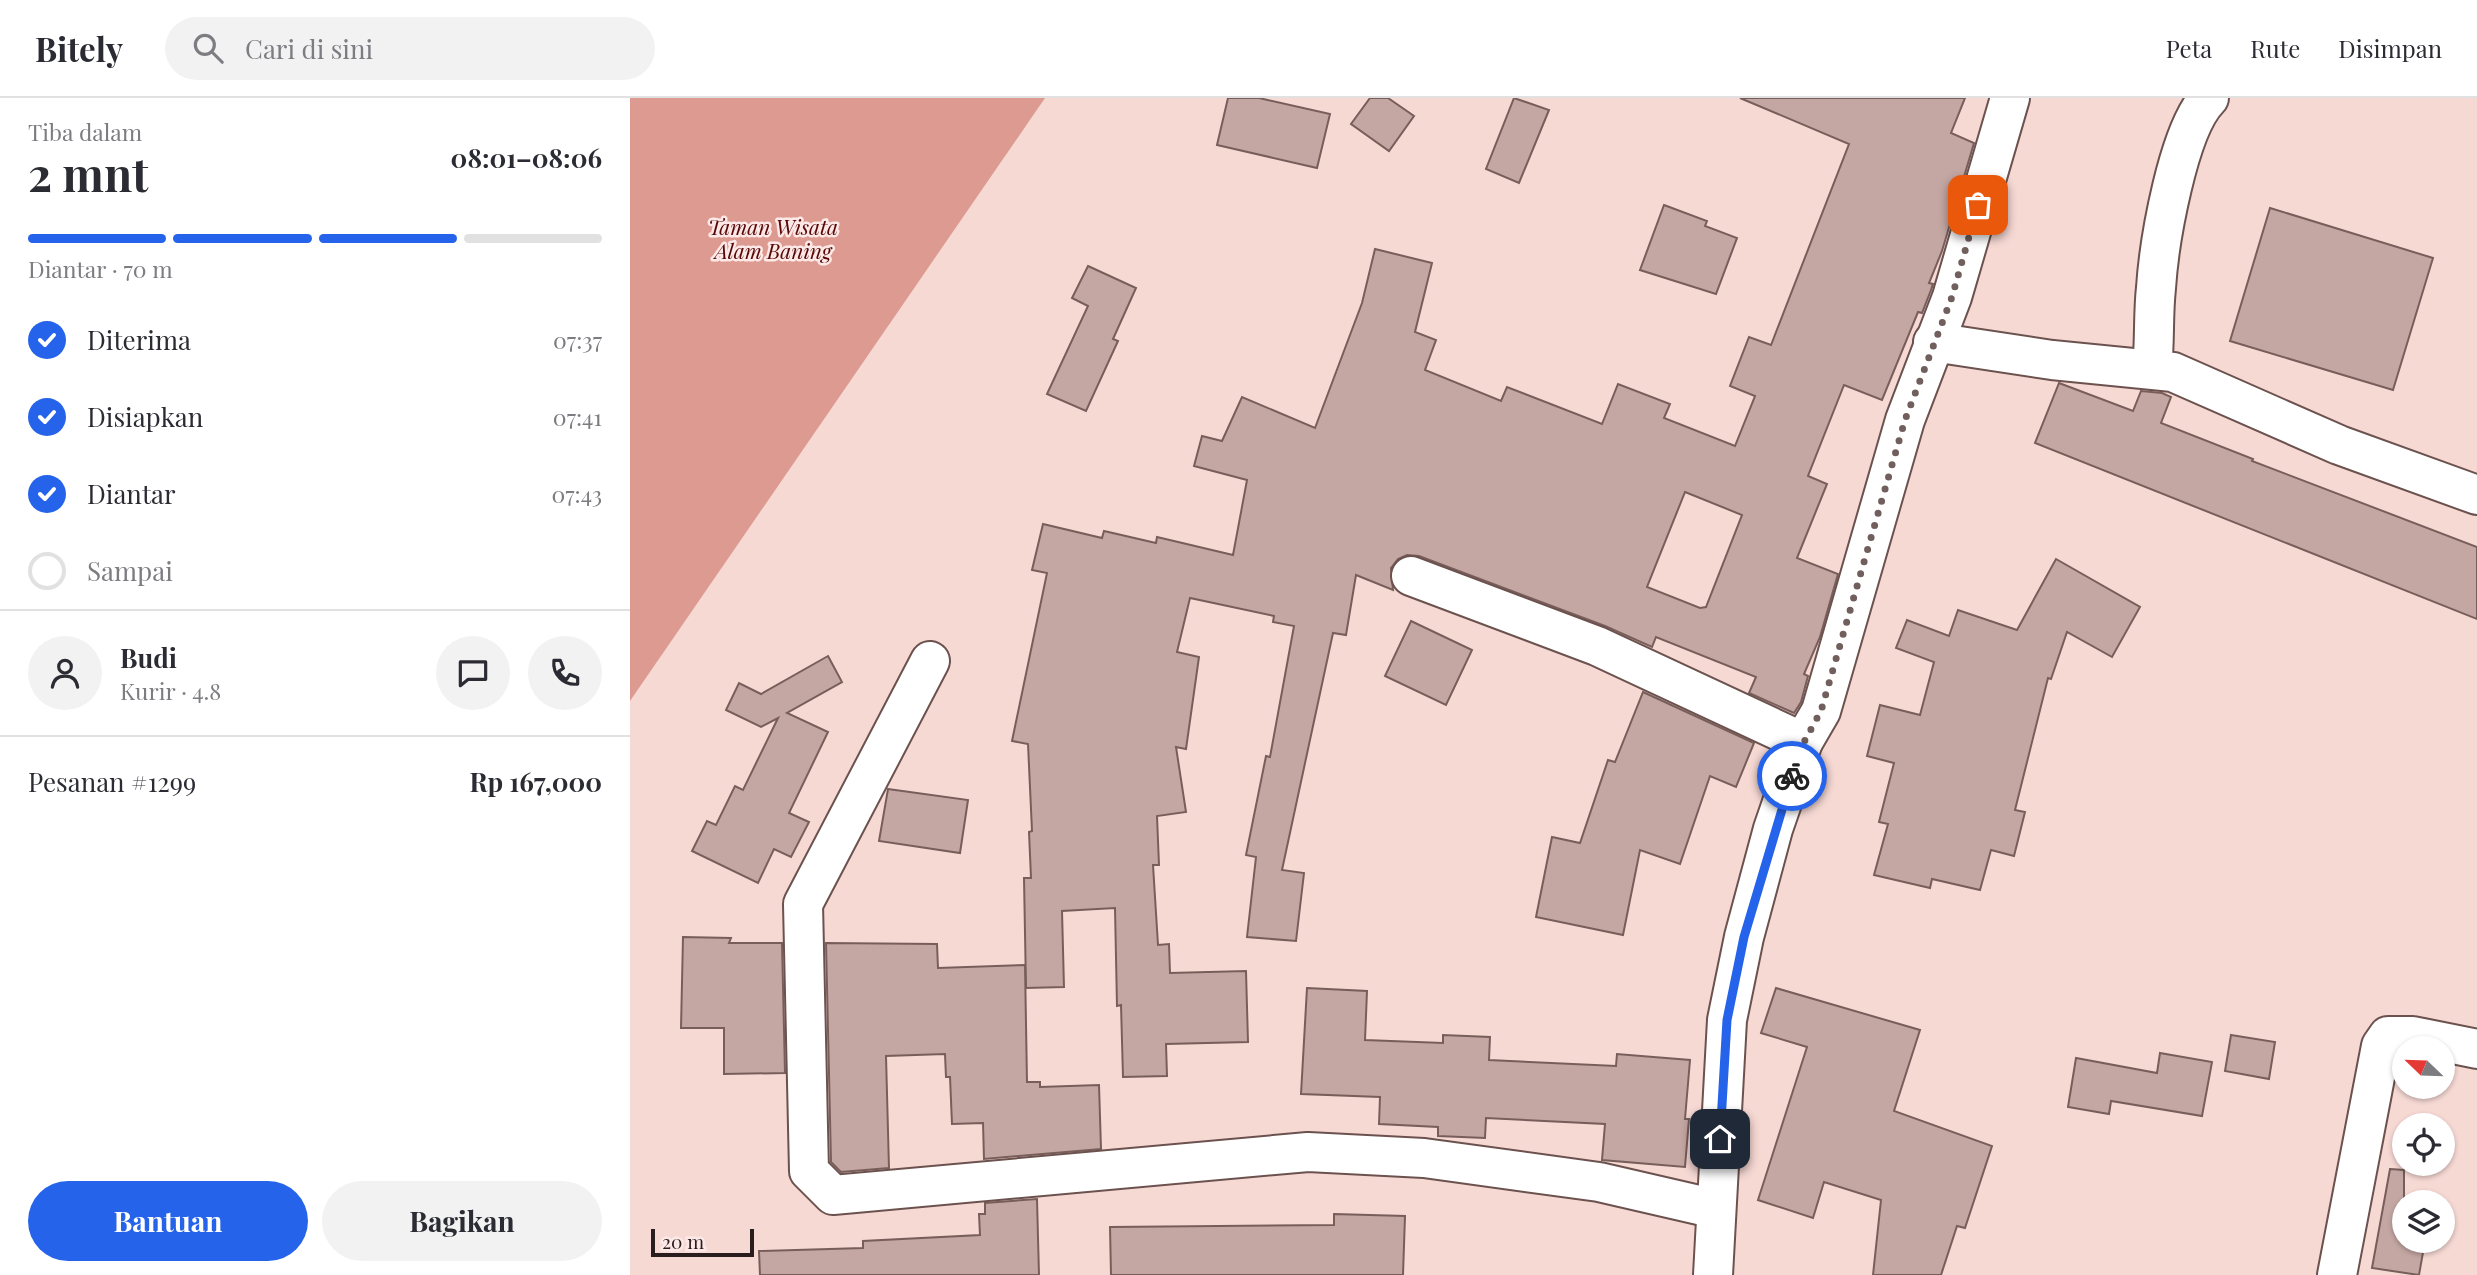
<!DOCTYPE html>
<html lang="id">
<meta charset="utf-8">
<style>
:root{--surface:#fff;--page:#f2f2f3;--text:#2b2b33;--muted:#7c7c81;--line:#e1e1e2;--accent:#2563eb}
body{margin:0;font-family:"Playfair Display",serif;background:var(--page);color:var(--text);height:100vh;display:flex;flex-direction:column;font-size:26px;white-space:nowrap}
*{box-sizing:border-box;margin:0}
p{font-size:23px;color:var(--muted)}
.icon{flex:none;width:38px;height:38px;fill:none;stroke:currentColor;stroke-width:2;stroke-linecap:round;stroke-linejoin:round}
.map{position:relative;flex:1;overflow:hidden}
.details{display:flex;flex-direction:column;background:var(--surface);width:630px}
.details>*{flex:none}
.needle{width:46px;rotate:293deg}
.controls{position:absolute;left:1762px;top:938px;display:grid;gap:14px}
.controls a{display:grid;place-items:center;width:63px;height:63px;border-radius:50%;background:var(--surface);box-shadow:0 2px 5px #0004;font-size:35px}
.scale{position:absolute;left:21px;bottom:18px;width:103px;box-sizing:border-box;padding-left:7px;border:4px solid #291e1d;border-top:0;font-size:19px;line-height:24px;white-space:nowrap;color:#291e1d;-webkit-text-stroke:5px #fce9e7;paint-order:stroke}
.pin{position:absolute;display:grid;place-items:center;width:60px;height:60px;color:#fff;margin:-30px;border-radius:14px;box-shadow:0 4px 10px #0006}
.courier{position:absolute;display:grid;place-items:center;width:70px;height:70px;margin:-35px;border:5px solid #2563eb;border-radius:50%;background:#fff;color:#222;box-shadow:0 2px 9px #0007}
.summary em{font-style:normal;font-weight:700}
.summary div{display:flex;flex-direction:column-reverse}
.summary{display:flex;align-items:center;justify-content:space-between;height:119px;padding:0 28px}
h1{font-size:46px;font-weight:700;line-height:52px}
.bar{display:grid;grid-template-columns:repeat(4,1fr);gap:10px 7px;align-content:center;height:84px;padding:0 28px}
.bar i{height:9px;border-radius:5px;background:var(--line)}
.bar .on{background:var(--accent)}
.bar p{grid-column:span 4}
.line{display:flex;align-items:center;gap:18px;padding:0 28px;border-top:2px solid var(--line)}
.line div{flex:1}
.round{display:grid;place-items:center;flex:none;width:74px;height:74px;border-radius:37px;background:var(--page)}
ol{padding:0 28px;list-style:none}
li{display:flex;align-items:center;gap:21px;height:77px}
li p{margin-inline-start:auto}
li .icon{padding:7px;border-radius:50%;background:var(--accent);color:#fff;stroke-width:4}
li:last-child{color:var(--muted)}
li i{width:38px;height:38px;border:4px solid var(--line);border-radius:50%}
.action{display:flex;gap:14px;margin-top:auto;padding:14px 28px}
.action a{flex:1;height:80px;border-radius:42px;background:var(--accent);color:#fff;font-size:28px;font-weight:700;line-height:80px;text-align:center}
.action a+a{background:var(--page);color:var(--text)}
header{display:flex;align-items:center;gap:42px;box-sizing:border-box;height:98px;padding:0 35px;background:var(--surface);border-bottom:2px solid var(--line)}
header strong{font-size:33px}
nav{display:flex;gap:38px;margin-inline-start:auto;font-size:24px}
.search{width:490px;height:63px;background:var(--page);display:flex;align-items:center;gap:18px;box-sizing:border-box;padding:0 24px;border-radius:38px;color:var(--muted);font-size:26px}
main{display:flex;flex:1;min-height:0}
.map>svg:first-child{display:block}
</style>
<header>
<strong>Bitely</strong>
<div class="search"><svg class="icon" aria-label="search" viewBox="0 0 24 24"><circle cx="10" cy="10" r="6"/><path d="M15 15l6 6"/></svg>Cari di sini</div>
<nav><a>Peta</a><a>Rute</a><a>Disimpan</a></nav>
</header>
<main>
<section class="details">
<div class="summary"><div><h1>2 mnt</h1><p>Tiba dalam</p></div><em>08:01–08:06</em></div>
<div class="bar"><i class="on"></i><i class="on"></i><i class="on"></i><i></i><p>Diantar · 70 m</p></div>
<ol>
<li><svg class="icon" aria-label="check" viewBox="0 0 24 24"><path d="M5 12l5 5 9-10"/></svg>Diterima<p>07:37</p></li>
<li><svg class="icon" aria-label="check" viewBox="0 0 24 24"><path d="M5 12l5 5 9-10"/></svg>Disiapkan<p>07:41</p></li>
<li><svg class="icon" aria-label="check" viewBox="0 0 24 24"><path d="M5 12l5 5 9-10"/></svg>Diantar<p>07:43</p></li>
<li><i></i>Sampai</li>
</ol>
<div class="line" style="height:126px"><a class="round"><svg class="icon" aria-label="person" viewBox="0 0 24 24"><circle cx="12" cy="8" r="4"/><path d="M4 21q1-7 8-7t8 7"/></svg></a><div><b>Budi</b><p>Kurir · 4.8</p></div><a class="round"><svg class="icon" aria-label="chat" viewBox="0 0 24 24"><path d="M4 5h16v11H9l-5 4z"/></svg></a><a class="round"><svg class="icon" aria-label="phone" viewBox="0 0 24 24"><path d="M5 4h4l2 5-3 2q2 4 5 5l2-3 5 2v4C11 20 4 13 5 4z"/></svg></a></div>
<div class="line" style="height:91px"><div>Pesanan #1299</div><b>Rp 167,000</b></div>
<div class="action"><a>Bantuan</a><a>Bagikan</a></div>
</section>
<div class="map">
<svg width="1847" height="1177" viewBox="0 0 1847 1177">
<rect width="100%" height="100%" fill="#f7d9d4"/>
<!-- forest -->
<path fill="#dc9a91" d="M 0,0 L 415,0 L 0,603 Z"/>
<!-- building -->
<g fill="#c4a7a3" stroke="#785e5a" stroke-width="2" fill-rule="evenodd">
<path d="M 598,0 L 629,0 L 700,16 L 687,70 L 587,47 Z"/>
<path d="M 740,0 L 758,0 L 784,18 L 759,53 L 721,26 Z"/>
<path d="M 884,0 L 919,12 L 889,85 L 856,71 Z"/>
<path d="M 1110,0 L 1335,0 L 1321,35 L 1344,45 L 1312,153 L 1299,185 L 1303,186 L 1301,192 L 1292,215 L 1288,214 L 1252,302 L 1214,287 L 1178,378 L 1197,386 L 1167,460 L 1208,476 L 1190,539 L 1174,576 L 1178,578 L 1171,604 L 1164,615 L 1119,595 L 1126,579 L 1026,539 L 1022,549 L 975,528 L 789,458 L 777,457 L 768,461 L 761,470 L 763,492 L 726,477 L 716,537 L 703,535 L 652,772 L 674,775 L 666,843 L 617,839 L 626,759 L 616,757 L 636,658 L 640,659 L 664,528 L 643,524 L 644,518 L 560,500 L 547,554 L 569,559 L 556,651 L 546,649 L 556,714 L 527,718 L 529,767 L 523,767 L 528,847 L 539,846 L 540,875 L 616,873 L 618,944 L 536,946 L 537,978 L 493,979 L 491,907 L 487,908 L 485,810 L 432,813 L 434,889 L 396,890 L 394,780 L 401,780 L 399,734 L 402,733 L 398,646 L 382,643 L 417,475 L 402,472 L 413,426 L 472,440 L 474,433 L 526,445 L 527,439 L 603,457 L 617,382 L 564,368 L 572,338 L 592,343 L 612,299 L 685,330 L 732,205 L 745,151 L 802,165 L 785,234 L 806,242 L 795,272 L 871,303 L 877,289 L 972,326 L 988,286 L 1040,306 L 1034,320 L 1105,348 L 1125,298 L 1100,288 L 1119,239 L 1141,247 L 1219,46 ZM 1055,394 L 1112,417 L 1076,509 L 1070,510 L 1017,489 Z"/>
<path d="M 1034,107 L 1077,123 L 1075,128 L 1107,140 L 1086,196 L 1010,172 Z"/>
<path d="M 1640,110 L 1803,160 L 1763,292 L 1600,243 Z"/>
<path d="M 458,168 L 506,190 L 483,241 L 488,243 L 456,313 L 417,296 L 458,208 L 442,200 Z"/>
<path d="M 1429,285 L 1503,313 L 1511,293 L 1532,295 L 1541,299 L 1531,325 L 1623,361 L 1622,363 L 1847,449 L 1847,521 L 1405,345 Z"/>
<path d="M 1426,461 L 1510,509 L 1482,559 L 1437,534 L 1421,581 L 1418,580 L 1385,712 L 1395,714 L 1384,758 L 1361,752 L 1350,792 L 1302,781 L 1300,790 L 1244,777 L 1258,726 L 1249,724 L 1264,665 L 1237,658 L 1250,607 L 1290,617 L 1304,564 L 1266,550 L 1277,522 L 1319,538 L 1328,512 L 1387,532 Z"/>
<path d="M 781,523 L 842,552 L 816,607 L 755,578 Z"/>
<path d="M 198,558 L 212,584 L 157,615 L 198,634 L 159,715 L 179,724 L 161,759 L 144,751 L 128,785 L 62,753 L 77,723 L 86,727 L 105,688 L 113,692 L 148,620 L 131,629 L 96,612 L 109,585 L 131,596 Z"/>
<path d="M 1013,594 L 1124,645 L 1106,689 L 1080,678 L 1050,766 L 1010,752 L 993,837 L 906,819 L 922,739 L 950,745 L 978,662 L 985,664 Z"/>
<path d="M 258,691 L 338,702 L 330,755 L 249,743 Z"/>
<path d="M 53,839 L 101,840 L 99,845 L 152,845 L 155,975 L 94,976 L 94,930 L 51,930 Z"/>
<path d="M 196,845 L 307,846 L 308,870 L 395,867 L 397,984 L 410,984 L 410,989 L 469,987 L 471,1051 L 354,1061 L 353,1025 L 322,1026 L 320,979 L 316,979 L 315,956 L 256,958 L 259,1070 L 211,1074 L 201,1064 Z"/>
<path d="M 677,890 L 737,893 L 735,942 L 813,945 L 813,937 L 860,939 L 859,962 L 986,968 L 987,956 L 1060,962 L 1055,1021 L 1059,1021 L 1055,1069 L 972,1062 L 975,1026 L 856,1020 L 855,1040 L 808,1038 L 808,1029 L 749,1026 L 750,999 L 671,996 Z"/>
<path d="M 1146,890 L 1290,932 L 1264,1013 L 1362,1048 L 1335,1130 L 1327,1128 L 1311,1177 L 1243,1177 L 1251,1102 L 1194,1084 L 1183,1120 L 1128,1102 L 1177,949 L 1131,935 Z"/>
<path d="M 1601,937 L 1645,944 L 1639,981 L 1595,973 Z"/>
<path d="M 1530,955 L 1582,964 L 1572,1018 L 1481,1003 L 1479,1016 L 1438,1009 L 1446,960 L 1527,975 Z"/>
<path d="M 1760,1071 L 1774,1072 L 1774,1143 L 1795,1143 L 1789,1177 L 1742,1170 Z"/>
<path d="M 407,1101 L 409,1177 L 130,1177 L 129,1153 L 233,1150 L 233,1143 L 350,1137 L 349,1116 L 355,1116 L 355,1105 Z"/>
<path d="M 704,1116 L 775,1118 L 773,1177 L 481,1177 L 480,1129 L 704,1127 Z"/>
</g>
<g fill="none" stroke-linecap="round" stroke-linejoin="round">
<defs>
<g id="minor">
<path d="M 1303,244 L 1422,262 L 1543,274 L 1709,347 L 1847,397"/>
<path d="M 1522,271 C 1525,244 1523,216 1526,190 C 1529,144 1548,31 1579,0"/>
<path d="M 781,478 L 967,548 L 1173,644"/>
<path d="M 300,563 L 173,806 L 179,1073 L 203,1097 L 678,1054 L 794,1060 L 969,1084 L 1086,1111"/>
<path d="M 1707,1177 L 1751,948 L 1758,938 L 1783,938 L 1847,951"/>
</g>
<path id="highway" d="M 1083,1177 L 1097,922 L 1114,839 L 1143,731 L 1173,644 L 1191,613 L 1275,322 L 1322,199 L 1380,0"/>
</defs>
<!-- minor casing -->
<use href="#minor" stroke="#6b524e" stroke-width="42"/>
<!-- highway casing -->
<use href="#highway" stroke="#6b524e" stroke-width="42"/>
<!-- minor -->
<use href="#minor" stroke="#fff" stroke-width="38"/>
<!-- highway -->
<use href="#highway" stroke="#fff" stroke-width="38"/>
</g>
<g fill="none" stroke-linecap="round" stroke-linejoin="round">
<!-- done -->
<path stroke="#715f5d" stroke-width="7" stroke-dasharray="0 12.6" d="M 1162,678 L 1174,644 L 1191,613 L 1275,322 L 1322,199 L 1348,107"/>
<!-- route -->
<path stroke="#2563eb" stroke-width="9" d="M 1090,1041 L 1097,922 L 1114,839 L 1162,678"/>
</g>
<g text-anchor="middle" stroke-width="5" stroke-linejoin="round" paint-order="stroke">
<!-- park labels -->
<g font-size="21" font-style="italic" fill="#570806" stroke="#fce9e7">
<text x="143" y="137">Taman Wisata<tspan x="143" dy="24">Alam Baning</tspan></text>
</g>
</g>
</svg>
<div class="controls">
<a><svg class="needle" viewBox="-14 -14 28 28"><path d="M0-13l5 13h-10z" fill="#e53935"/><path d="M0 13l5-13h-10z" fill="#7c7c81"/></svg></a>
<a><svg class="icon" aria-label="locate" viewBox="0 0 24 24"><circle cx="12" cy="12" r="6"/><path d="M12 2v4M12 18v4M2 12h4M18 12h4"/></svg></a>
<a><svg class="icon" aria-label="layers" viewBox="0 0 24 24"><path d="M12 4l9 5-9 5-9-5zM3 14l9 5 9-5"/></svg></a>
</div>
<div class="scale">20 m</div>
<div class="pin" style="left:1348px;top:107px;background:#ea580c"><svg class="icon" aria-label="bag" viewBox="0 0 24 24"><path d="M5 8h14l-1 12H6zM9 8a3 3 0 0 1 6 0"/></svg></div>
<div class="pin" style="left:1090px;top:1041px;background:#1f2937"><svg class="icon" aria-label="home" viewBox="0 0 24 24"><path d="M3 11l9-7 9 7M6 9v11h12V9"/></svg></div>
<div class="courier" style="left:1162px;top:678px"><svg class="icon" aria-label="bike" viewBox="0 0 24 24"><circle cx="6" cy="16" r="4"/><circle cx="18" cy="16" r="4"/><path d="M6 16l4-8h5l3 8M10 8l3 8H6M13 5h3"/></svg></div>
</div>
</main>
